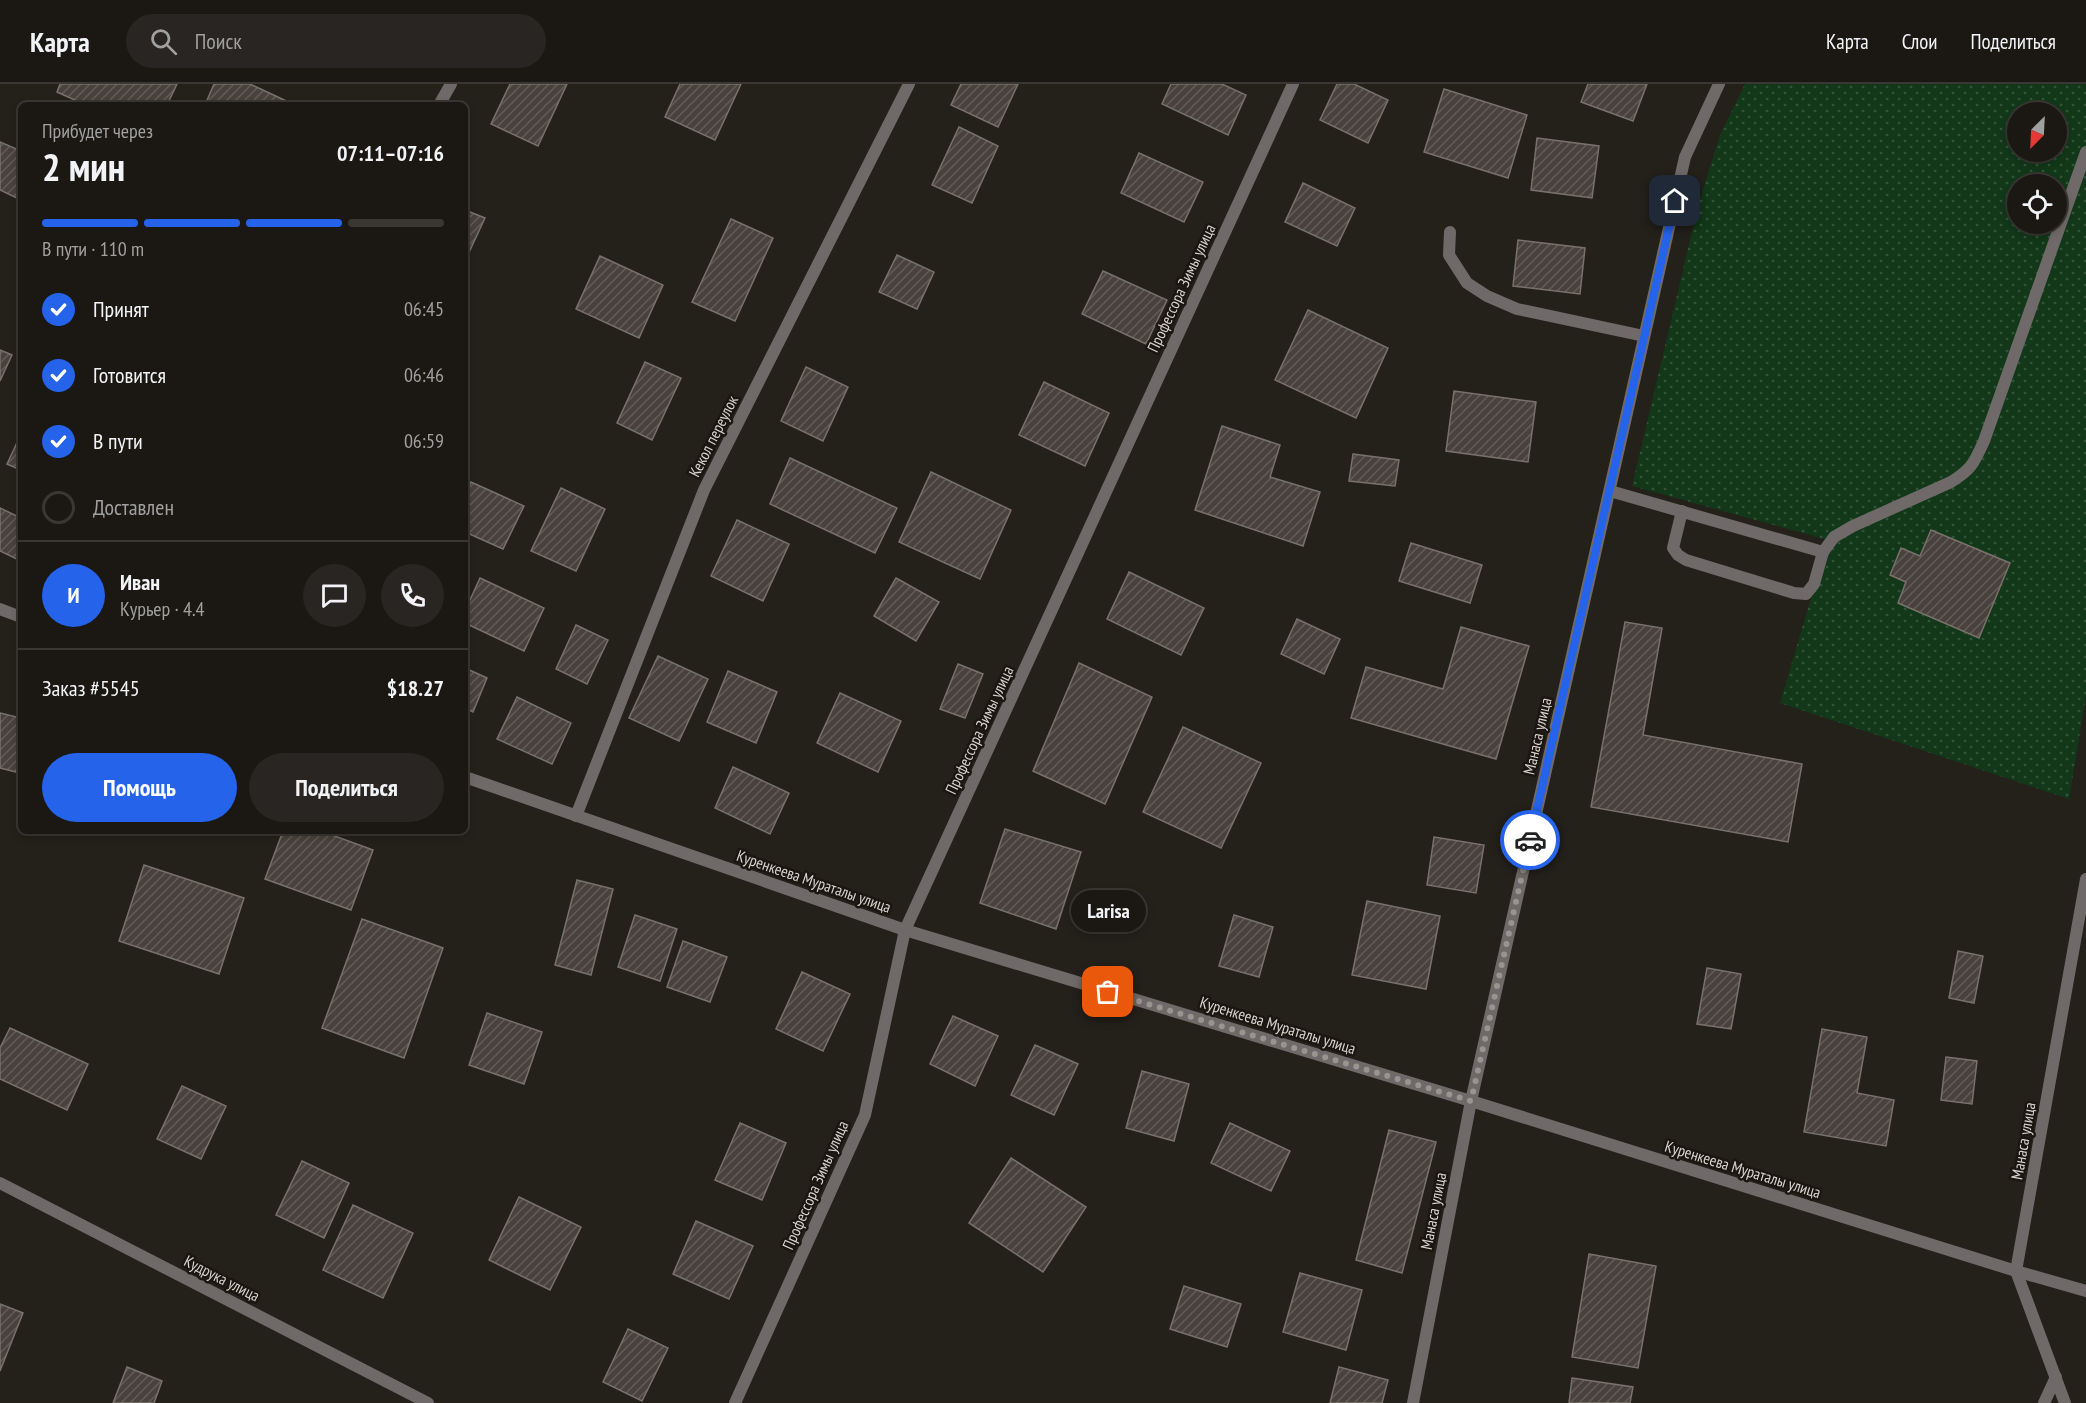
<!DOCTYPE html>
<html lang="ru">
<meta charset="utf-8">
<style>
:root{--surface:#1b1814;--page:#282522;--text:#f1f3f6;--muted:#a0a0a0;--line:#393734;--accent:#2563eb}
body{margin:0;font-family:"PT Sans Narrow",sans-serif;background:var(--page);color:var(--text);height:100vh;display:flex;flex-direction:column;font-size:22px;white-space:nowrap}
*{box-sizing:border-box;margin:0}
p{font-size:20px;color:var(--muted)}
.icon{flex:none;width:33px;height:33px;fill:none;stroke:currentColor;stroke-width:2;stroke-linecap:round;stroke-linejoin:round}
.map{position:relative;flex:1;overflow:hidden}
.details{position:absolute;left:18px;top:18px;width:450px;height:732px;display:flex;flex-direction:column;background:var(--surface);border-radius:9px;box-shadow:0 3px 9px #0003,0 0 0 2px var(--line)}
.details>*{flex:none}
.needle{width:39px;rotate:204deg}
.tools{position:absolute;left:2007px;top:18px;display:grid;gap:12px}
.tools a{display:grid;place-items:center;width:60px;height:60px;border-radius:50%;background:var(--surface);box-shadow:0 3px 9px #0003,0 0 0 2px var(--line);font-size:30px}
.pin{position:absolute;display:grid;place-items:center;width:51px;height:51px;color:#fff;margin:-26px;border-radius:12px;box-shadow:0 3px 9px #0006}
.courier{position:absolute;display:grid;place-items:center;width:60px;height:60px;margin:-30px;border:4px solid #2563eb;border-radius:50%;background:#fff;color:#222;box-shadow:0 2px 8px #0007}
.bubble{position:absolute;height:42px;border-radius:21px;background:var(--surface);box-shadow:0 3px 9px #0003,0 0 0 2px var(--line);font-size:20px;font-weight:600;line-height:42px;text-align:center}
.head em{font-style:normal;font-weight:600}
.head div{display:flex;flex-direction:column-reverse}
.head{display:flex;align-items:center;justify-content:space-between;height:102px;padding:0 24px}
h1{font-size:39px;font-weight:600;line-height:45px}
.bar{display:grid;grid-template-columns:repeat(4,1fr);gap:9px 6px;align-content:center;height:72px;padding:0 24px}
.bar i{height:8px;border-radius:4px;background:var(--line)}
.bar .current{background:var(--accent)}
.bar p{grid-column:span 4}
.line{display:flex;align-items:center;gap:15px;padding:0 24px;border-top:2px solid var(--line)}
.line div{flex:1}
.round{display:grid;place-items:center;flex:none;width:63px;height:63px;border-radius:32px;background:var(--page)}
ol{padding:0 24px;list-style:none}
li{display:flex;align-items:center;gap:18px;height:66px}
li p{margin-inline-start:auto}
li .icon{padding:6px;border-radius:50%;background:var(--accent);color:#fff;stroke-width:4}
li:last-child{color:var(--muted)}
li i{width:33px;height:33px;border:3px solid var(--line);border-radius:50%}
.primary-button{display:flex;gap:12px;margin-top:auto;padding:12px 24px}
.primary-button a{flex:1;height:69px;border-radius:36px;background:var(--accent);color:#fff;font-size:24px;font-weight:600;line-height:69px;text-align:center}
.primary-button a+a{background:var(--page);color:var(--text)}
header{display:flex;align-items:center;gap:36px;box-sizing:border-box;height:84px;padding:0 30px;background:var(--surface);border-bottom:2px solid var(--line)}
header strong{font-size:28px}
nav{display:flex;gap:33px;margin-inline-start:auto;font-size:21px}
.search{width:420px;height:54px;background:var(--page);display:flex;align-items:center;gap:15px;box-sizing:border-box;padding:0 21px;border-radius:33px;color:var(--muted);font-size:22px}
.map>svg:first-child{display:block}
</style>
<header>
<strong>Карта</strong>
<div class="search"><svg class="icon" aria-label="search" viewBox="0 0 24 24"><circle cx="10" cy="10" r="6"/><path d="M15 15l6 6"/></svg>Поиск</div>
<nav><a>Карта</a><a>Слои</a><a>Поделиться</a></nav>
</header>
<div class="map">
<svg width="2086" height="1319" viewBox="0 0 2086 1319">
<defs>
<pattern id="garden-dots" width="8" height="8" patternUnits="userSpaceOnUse" patternTransform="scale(1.5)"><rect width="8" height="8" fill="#123719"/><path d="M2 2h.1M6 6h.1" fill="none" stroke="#345339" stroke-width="1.8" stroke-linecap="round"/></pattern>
<pattern id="building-hatch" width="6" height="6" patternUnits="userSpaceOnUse" patternTransform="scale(1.5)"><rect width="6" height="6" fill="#49413c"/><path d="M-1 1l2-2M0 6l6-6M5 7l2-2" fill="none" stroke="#625c57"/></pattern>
</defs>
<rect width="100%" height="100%" fill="#24201a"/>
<!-- garden -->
<path fill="url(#garden-dots)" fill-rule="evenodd" d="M 1745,0 L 2086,0 L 2086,612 L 2069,715 L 1780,619 L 1828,456 L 1632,402 L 1699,118 L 1720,51 ZM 2018,28 L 2056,28 L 2056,68 L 2018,68 ZM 2018,100 L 2056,100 L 2056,140 L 2018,140 Z"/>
<!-- building -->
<g fill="url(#building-hatch)" stroke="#7a706c" stroke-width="1.5">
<path d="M 60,0 L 177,0 L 167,21 L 86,21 L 57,8 Z"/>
<path d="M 214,0 L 250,0 L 295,21 L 205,21 Z"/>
<path d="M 510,0 L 567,0 L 538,62 L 491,40 Z"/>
<path d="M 680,0 L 741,0 L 715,56 L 665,33 Z"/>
<path d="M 961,0 L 1018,0 L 998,43 L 951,21 Z"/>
<path d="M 1171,0 L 1222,0 L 1246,11 L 1228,51 L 1162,20 Z"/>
<path d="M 1337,0 L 1354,0 L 1388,16 L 1368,59 L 1320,36 Z"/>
<path d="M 1588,0 L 1647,0 L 1633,37 L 1581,18 Z"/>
<path d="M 1444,5 L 1527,31 L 1508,94 L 1424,68 Z"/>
<path d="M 959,43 L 998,62 L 972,119 L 932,101 Z"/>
<path d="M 1537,54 L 1599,62 L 1592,114 L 1531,106 Z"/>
<path d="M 0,58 L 21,67 L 21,116 L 0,106 Z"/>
<path d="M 1139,69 L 1203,98 L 1184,138 L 1121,109 Z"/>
<path d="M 1303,99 L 1355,124 L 1337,162 L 1285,138 Z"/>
<path d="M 465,126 L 485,134 L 465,177 Z"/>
<path d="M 731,135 L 773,154 L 735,237 L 692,218 Z"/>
<path d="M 1518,156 L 1585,164 L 1580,210 L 1513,202 Z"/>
<path d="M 897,171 L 934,188 L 917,225 L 879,208 Z"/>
<path d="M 600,172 L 663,201 L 639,254 L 576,225 Z"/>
<path d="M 1103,187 L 1167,216 L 1146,260 L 1082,230 Z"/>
<path d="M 1308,226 L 1388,264 L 1356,334 L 1275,296 Z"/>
<path d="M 0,266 L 12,271 L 0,297 Z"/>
<path d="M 645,278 L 681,294 L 652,356 L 617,339 Z"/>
<path d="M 806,283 L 848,303 L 823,357 L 781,337 Z"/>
<path d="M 1044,298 L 1109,329 L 1085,382 L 1019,351 Z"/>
<path d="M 1454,307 L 1536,318 L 1528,378 L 1446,367 Z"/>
<path d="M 1222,342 L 1280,361 L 1270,393 L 1320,408 L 1303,462 L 1195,426 Z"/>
<path d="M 21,350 L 21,386 L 7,380 Z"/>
<path d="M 1353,370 L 1399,376 L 1395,402 L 1349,397 Z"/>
<path d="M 790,374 L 897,424 L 875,469 L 770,420 Z"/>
<path d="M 931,388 L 1011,426 L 980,495 L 899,458 Z"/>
<path d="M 471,398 L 524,422 L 503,465 L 465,448 L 465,411 Z"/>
<path d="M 561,404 L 605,425 L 576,487 L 531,467 Z"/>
<path d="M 0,424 L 21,434 L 21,477 L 0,467 Z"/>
<path d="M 737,436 L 789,460 L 763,517 L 711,492 Z"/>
<path d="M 1931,446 L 2010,479 L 1979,554 L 1898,519 L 1906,498 L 1890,491 L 1901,464 L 1920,472 Z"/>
<path d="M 1411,459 L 1482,481 L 1470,519 L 1399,497 Z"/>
<path d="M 1129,488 L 1204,524 L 1181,571 L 1107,535 Z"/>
<path d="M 480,494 L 544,524 L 524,567 L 465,539 L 465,527 Z"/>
<path d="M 896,494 L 939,518 L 916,557 L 874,532 Z"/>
<path d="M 1297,535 L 1340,555 L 1324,590 L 1281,570 Z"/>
<path d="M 1625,538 L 1662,544 L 1643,651 L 1802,680 L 1788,758 L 1591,723 Z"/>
<path d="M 576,541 L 608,556 L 587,600 L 556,585 Z"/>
<path d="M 1461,543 L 1529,562 L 1496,675 L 1351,634 L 1366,583 L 1443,605 Z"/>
<path d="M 658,572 L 708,595 L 679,657 L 629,634 Z"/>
<path d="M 1079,579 L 1152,613 L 1105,720 L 1033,687 Z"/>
<path d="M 958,580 L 983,590 L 965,634 L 940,625 Z"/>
<path d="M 465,584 L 487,594 L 473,628 L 465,624 Z"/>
<path d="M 728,587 L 777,608 L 756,659 L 707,638 Z"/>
<path d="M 840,609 L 901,637 L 878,688 L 817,659 Z"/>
<path d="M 517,613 L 571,639 L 552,680 L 497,655 Z"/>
<path d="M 0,629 L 21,634 L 21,668 L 16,688 L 0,684 Z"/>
<path d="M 1183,643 L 1261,679 L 1221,764 L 1143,728 Z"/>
<path d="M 733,683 L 789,709 L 770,750 L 715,724 Z"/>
<path d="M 1005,745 L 1081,768 L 1056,845 L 980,819 Z"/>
<path d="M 283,747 L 321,747 L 373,766 L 351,826 L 265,795 Z"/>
<path d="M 1434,753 L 1484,761 L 1476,809 L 1427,801 Z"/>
<path d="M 144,781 L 244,814 L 219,890 L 119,857 Z"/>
<path d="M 577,796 L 613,805 L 591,891 L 555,881 Z"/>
<path d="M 1367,817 L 1440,832 L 1426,905 L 1352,891 Z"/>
<path d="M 635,831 L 677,845 L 660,897 L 618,883 Z"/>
<path d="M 1234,831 L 1273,843 L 1259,893 L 1219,882 Z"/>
<path d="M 362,835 L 443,864 L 404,974 L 322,944 Z"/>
<path d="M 683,857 L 727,873 L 710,918 L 667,903 Z"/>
<path d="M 1958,867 L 1983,872 L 1974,919 L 1949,914 Z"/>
<path d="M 1707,884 L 1741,890 L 1731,945 L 1697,940 Z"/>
<path d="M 802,888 L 850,910 L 823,967 L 776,945 Z"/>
<path d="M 487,929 L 542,948 L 524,1000 L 469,981 Z"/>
<path d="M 953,932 L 998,952 L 975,1002 L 930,980 Z"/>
<path d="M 10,944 L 88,980 L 67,1026 L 0,995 L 0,964 Z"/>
<path d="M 1822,945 L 1867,953 L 1857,1009 L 1894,1016 L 1886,1062 L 1804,1048 Z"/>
<path d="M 1035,961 L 1078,980 L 1054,1031 L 1011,1011 Z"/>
<path d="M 1946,973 L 1977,977 L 1972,1020 L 1941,1016 Z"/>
<path d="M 1142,987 L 1189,1000 L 1174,1057 L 1126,1044 Z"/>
<path d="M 182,1002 L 226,1022 L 201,1075 L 157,1055 Z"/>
<path d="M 740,1039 L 786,1059 L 762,1116 L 715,1096 Z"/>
<path d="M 1230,1039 L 1290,1067 L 1271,1107 L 1211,1079 Z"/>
<path d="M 1389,1046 L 1436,1058 L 1402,1189 L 1356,1176 Z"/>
<path d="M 1011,1074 L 1086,1123 L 1043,1188 L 969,1139 Z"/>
<path d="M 302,1077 L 349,1099 L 324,1154 L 276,1131 Z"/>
<path d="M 519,1113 L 581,1143 L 550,1206 L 489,1176 Z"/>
<path d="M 353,1121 L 413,1149 L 383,1214 L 323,1186 Z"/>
<path d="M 696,1137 L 753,1162 L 729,1215 L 673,1190 Z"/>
<path d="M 1589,1170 L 1656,1182 L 1638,1284 L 1572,1273 Z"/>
<path d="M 1300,1189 L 1362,1206 L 1346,1266 L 1283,1248 Z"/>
<path d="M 1184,1202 L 1241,1220 L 1227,1263 L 1170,1245 Z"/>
<path d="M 0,1220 L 23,1229 L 0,1287 Z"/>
<path d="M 628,1245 L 668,1264 L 642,1317 L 603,1298 Z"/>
<path d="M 127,1283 L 162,1297 L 154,1319 L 113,1319 Z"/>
<path d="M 1339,1283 L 1388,1296 L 1382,1319 L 1330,1319 Z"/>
<path d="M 1572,1294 L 1633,1303 L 1630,1319 L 1569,1319 Z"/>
</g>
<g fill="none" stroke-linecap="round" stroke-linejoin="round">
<!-- service -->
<path stroke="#6f6a69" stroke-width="12" d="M 1450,148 L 1449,171 L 1467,199 L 1487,212 L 1517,225 L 1644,252"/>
<!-- minor -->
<g stroke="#6f6a69" stroke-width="12">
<path d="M 439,21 L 451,0"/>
<path d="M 1610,407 L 1823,468"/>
<path d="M 1682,427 L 1673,464 L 1678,471 L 1686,476 L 1794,509 L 1806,510 L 1814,500 L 1823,468 L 1834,453 L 1853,442 L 1951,398 C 1972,385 1974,379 1984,357 L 2086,68"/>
<path d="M 0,525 L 21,533"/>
<path d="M 465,693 L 905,846 L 1471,1017 L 2016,1187 L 2086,1207"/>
<path d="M 576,732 L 704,406 L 909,0"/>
<path d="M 0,1099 L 428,1319"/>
<path d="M 735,1319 L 865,1031 L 905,846 L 1293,0"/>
<path d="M 2044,1319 L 2056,1293"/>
<path d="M 2065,1319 L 2016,1187 L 2086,795"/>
</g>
<!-- tertiary -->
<path stroke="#6f6a69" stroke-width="12" d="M 1413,1319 L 1471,1017 L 1685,73 L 1719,0"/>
</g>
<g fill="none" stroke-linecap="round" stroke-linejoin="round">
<!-- done -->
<path stroke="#98948f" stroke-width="6" stroke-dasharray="0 10.8" d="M 1108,908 L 1471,1017 L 1530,756"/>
<!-- route -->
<path stroke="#2563eb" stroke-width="8" d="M 1530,756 L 1675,117"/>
</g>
<g text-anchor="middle" stroke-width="5" stroke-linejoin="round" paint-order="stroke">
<!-- street labels -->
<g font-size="16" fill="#d6d3ce" stroke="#1b1710">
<text transform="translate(1181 204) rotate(-65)" y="6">Профессора Зимы улица</text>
<text transform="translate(713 352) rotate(-63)" y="6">Кекол переулок</text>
<text transform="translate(979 646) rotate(-65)" y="6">Профессора Зимы улица</text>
<text transform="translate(1537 652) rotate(-77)" y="6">Манаса улица</text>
<text transform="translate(814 797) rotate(19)" y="6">Куренкеева Мураталы улица</text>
<text transform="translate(1278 941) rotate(17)" y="6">Куренкеева Мураталы улица</text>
<text transform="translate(2023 1057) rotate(-80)" y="6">Манаса улица</text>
<text transform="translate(1743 1085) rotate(17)" y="6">Куренкеева Мураталы улица</text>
<text transform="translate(815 1101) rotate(-66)" y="6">Профессора Зимы улица</text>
<text transform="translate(1433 1127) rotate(-79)" y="6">Манаса улица</text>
<text transform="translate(222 1194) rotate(27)" y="6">Кудрука улица</text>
</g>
</g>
</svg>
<div class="tools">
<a><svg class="needle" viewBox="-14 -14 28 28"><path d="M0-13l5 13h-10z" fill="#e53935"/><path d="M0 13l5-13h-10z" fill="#a0a0a0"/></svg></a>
<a><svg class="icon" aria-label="locate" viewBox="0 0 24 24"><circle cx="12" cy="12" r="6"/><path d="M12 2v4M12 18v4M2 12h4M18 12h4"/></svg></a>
</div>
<div class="pin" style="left:1108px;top:908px;background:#ea580c"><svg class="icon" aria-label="bag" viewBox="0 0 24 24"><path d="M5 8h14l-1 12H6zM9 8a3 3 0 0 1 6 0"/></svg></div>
<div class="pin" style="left:1675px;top:117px;background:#1f2937"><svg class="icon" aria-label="home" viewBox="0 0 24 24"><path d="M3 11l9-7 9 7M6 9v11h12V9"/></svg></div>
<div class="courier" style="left:1530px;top:756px"><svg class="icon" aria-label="car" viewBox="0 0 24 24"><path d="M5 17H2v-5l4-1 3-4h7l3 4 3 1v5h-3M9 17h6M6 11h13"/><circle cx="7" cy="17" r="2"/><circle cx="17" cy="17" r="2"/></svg></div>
<div class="bubble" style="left:1071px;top:806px;width:75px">Larisa</div>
<section class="details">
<div class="head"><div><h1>2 мин</h1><p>Прибудет через</p></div><em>07:11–07:16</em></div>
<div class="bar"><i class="current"></i><i class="current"></i><i class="current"></i><i></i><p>В пути · 110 m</p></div>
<ol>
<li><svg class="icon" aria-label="check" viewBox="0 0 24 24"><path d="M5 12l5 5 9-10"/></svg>Принят<p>06:45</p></li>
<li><svg class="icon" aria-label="check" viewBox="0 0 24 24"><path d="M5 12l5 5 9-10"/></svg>Готовится<p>06:46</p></li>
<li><svg class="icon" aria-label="check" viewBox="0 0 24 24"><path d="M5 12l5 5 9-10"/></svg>В пути<p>06:59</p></li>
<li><i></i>Доставлен</li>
</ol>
<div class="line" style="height:108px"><b class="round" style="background:var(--accent);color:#fff">И</b><div><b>Иван</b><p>Курьер · 4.4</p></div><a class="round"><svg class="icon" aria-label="chat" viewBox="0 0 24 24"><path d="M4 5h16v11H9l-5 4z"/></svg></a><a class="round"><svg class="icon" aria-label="phone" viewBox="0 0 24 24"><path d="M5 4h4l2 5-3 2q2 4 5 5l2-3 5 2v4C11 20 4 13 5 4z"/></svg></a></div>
<div class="line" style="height:78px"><div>Заказ #5545</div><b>$18.27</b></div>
<div class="primary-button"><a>Помощь</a><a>Поделиться</a></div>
</section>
</div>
